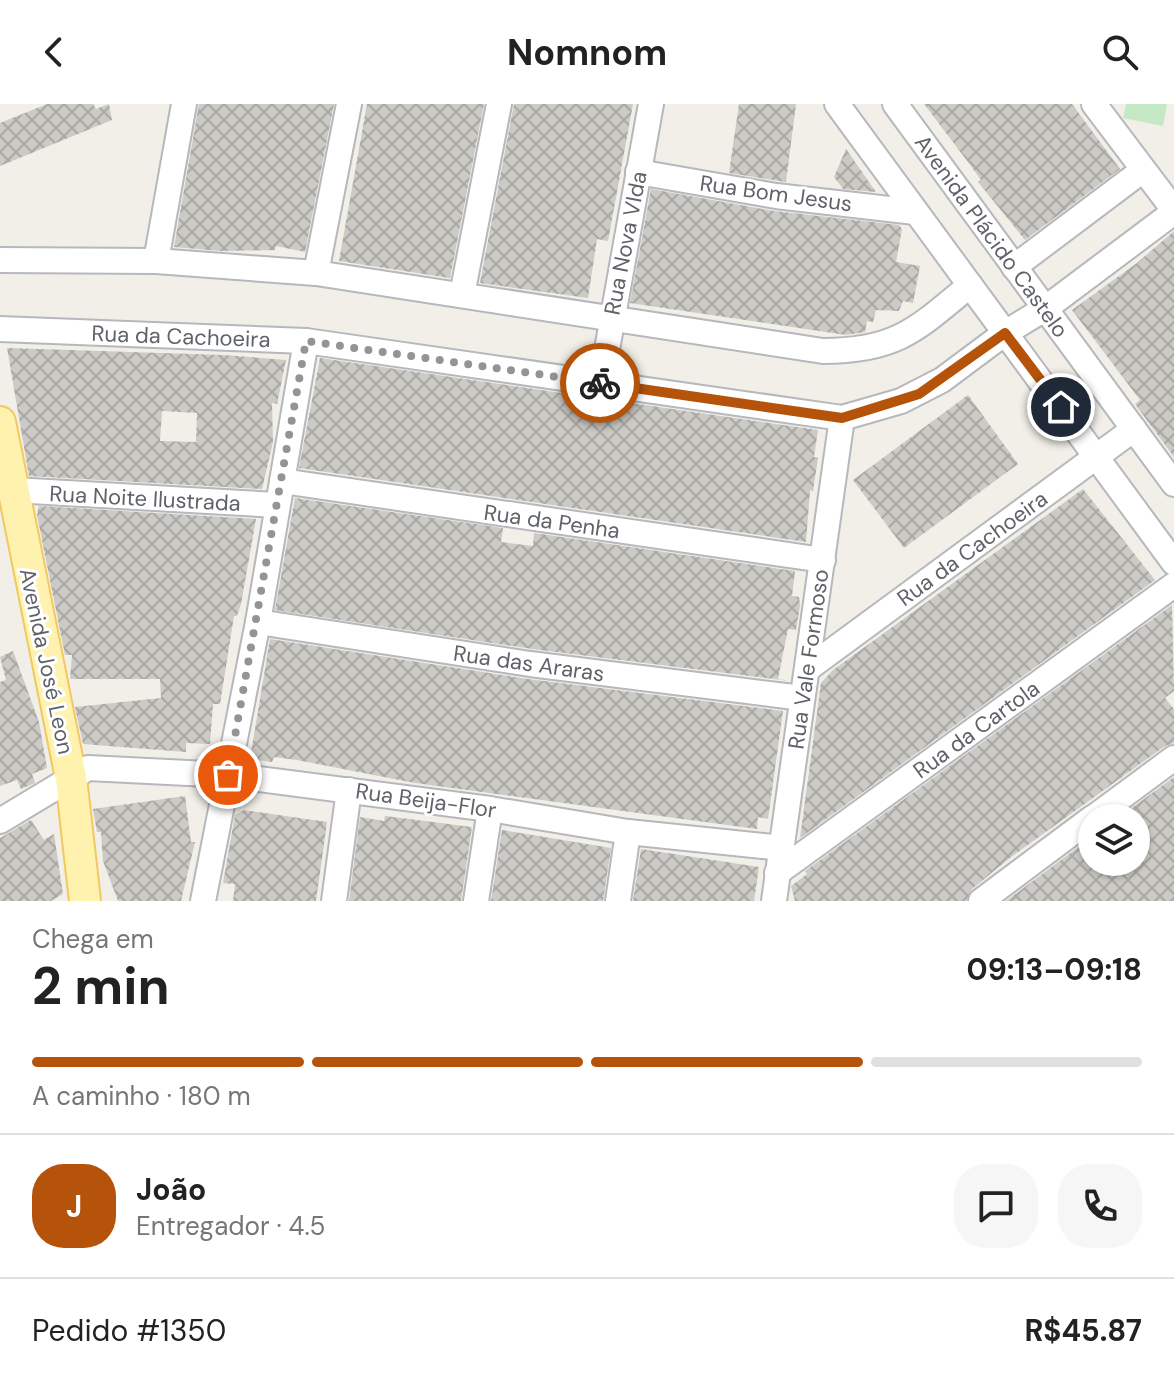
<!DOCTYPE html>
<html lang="pt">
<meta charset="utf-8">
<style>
:root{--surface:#fff;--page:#f6f6f6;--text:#222;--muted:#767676;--line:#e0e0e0;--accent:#b45309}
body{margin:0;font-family:"DM Sans",sans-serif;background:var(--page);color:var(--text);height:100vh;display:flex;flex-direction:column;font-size:30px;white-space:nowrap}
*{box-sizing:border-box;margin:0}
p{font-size:26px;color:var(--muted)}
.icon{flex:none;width:44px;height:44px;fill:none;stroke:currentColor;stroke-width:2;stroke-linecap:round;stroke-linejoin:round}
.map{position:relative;height:797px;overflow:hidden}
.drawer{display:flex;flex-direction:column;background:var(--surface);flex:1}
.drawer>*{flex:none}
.buttons{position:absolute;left:1078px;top:700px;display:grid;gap:16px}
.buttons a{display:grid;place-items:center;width:72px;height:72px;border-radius:50%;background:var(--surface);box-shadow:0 2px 6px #0004;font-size:40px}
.pin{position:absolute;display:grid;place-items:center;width:68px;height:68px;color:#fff;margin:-34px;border:4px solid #fff;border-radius:50%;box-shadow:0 2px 8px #0007}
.courier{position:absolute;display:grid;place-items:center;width:80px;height:80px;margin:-40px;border:6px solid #b45309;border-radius:50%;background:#fff;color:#222;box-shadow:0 2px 10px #0007}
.head em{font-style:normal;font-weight:700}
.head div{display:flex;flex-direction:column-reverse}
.head{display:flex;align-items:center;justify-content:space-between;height:136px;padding:0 32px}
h1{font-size:52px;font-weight:700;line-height:60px}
.bar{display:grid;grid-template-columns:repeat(4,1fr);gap:12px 8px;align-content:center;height:96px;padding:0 32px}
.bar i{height:10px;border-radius:6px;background:var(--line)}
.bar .current{background:var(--accent)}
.bar p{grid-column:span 4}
.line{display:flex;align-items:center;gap:20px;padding:0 32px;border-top:2px solid var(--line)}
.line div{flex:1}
.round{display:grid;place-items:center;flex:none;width:84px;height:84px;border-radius:32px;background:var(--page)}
header{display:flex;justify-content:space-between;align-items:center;height:104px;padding:0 32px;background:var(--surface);font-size:36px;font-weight:700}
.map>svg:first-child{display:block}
</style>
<header><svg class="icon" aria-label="back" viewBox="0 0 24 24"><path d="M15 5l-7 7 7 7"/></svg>Nomnom<svg class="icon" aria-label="search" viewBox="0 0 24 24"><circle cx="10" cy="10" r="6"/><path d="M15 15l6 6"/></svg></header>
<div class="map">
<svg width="1174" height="797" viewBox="0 0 1174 797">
<defs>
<pattern id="building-cross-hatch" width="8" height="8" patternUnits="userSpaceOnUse" patternTransform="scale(2)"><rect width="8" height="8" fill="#cccac5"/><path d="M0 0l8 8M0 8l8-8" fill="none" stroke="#a9a8a4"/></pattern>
</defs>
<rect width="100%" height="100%" fill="#f1efe8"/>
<!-- park -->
<path fill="#c5e8c5" d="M 1126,0 L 1167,0 L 1163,22 L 1123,14 Z"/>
<!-- building -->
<g fill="url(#building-cross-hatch)" fill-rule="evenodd">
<path d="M 47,0 L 93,0 L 96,5 L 109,0 L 112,16 L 0,62 L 0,19 Z"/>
<path d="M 199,0 L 334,0 L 305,148 L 276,142 L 275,146 L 222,147 L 174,143 Z"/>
<path d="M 367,0 L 484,0 L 450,174 L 339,157 Z"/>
<path d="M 514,0 L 633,0 L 608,137 L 597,135 L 588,194 L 480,179 Z"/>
<path d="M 739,0 L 796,0 L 786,78 L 729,69 Z"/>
<path d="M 924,0 L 1072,0 L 1120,65 L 1025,136 L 978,78 L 981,76 L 971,62 Z"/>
<path d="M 846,45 L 876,88 L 843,85 L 834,73 Z"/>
<path d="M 651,85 L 774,107 L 899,121 L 902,125 L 896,158 L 920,162 L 913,199 L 903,197 L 899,207 L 876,206 L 873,218 L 867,217 L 865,228 L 846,231 L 630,199 Z"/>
<path d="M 1174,127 L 1174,353 L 1135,300 L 1140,296 L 1072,206 L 1137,159 Z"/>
<path d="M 7,244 L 223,251 L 286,256 L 277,300 L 272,299 L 273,338 L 262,385 L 29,372 ZM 162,307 L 197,309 L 196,338 L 160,337 Z"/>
<path d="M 320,254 L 818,326 L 814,353 L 818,354 L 813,387 L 810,386 L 806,438 L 299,364 Z"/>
<path d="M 968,291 L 1018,360 L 904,444 L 853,376 Z"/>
<path d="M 1083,385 L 1155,476 L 800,734 L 821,579 L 833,566 Z"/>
<path d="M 295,394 L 503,424 L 501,438 L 533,442 L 534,429 L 795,467 L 792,492 L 799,493 L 800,502 L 796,526 L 788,525 L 778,575 L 790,577 L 532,545 L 275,506 Z"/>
<path d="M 39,402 L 256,415 L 241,500 L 237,512 L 234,512 L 220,600 L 213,600 L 210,640 L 186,639 L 186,648 L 83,640 L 75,603 L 161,594 L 160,575 L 70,575 L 72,551 L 65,551 L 37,411 Z"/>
<path d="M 1172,501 L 1174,587 L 1165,594 L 1174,605 L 1174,639 L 1165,642 L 1011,753 L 972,785 L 966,797 L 795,797 L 791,782 L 807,770 L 805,767 Z"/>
<path d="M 270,535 L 528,575 L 783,607 L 768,715 L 758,713 L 757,725 L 415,679 L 297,656 L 274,653 L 272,658 L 250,655 Z"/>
<path d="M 13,547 L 39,618 L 47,664 L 32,670 L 35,679 L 21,685 L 17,676 L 0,682 L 0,578 L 6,576 L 0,553 Z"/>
<path d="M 1174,673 L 1174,797 L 1006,797 L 1092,733 L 1092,758 L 1136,758 L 1136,714 L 1118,714 Z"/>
<path d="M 185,692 L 191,738 L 195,738 L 181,797 L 118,797 L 103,757 L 101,728 L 97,728 L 93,705 Z"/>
<path d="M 244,706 L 327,718 L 316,797 L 233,797 L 235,780 L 223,779 L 235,711 Z"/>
<path d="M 385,712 L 472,723 L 461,797 L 349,797 L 360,713 L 384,717 Z"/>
<path d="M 31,716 L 44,736 L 54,730 L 63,790 L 51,797 L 0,797 L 0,734 Z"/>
<path d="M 502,726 L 611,744 L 603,797 L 491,797 Z"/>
<path d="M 641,745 L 759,763 L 754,797 L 633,797 Z"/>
</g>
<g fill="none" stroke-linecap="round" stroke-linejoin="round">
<defs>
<g id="minor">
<path d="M 837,0 L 1174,459"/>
<path d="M 895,0 L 1174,380"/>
<path d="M 1094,0 L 1174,106"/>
<path d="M 638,68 L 776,92 L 915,108"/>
<path d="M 0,156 L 156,157 L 316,169 L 823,247 C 896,247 916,226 970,181"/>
<path d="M 156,157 L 184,0"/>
<path d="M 1014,163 L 1143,66"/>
<path d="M 316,169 L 349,0"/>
<path d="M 462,191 L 499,0"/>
<path d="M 0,225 L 306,237 L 842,314 L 901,297 L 942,276 L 1005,229 L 1046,204 L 1174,108"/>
<path d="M 601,279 L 651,0"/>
<path d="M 282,377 L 823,456"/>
<path d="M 13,386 L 277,401"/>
<path d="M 258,518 L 530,560 L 802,594"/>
<path d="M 810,563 L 1134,325"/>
<path d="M 1093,714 L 1174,654"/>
<path d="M 0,717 L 88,664 L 228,671 L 490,705 L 628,728 L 782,744"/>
<path d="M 777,769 L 1174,481"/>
<path d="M 203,797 L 258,518 L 306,237"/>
<path d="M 334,797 L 349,686"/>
<path d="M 476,797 L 490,705"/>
<path d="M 618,797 L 628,728"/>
<path d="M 774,797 L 842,314"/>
<path d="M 981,797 L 1092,714"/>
</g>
<path id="major" d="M 0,318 L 71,674 L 85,797"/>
</defs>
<!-- minor casing -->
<use href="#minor" stroke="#b5b8bc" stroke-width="28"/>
<!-- major casing -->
<use href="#major" stroke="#f2c960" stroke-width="34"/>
<!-- minor -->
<use href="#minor" stroke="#fff" stroke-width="24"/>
<!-- major -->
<use href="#major" stroke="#fff2af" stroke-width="30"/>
</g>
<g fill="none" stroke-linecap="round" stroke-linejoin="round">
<!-- done -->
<path stroke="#929495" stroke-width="8" stroke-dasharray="0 14.4" d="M 228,671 L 306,237 L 600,279"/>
<!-- route -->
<path stroke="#b45309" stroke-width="10" d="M 600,279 L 842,314 L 919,290 L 1005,229 L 1061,303"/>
</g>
<g text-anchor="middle" stroke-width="6" stroke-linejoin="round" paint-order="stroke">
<!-- street labels -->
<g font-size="22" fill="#5f6368" stroke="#fff">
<text transform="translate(776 89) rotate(8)" y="8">Rua Bom Jesus</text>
<text transform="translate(992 132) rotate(54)" y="8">Avenida Plácido Castelo</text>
<text transform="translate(625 139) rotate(-79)" y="8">Rua Nova VIda</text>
<text transform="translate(181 232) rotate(2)" y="8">Rua da Cachoeira</text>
<text transform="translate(145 394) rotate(3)" y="8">Rua Noite Ilustrada</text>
<text transform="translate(552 417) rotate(8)" y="8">Rua da Penha</text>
<text transform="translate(972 444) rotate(-36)" y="8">Rua da Cachoeira</text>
<text transform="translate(808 555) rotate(-82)" y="8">Rua Vale Formoso</text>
<text transform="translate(47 557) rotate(78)" y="8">Avenida José Leon</text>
<text transform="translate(529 559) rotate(8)" y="8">Rua das Araras</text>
<text transform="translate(976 625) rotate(-36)" y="8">Rua da Cartola</text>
<text transform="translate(426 696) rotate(8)" y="8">Rua Beija-Flor</text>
</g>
</g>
</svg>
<div class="buttons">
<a><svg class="icon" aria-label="layers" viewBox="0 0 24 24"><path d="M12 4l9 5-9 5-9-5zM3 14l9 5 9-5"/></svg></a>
</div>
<div class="pin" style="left:228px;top:671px;background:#ea580c"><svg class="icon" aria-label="bag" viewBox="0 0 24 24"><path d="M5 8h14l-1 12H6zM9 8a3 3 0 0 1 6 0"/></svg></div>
<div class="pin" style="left:1061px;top:303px;background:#1f2937"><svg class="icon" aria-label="home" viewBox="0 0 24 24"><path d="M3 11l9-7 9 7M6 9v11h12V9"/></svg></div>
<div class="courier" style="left:600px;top:279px"><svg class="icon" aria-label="bike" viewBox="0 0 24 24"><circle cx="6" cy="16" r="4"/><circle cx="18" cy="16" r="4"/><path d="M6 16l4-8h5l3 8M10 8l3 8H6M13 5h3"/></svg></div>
</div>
<section class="drawer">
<div class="head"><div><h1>2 min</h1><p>Chega em</p></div><em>09:13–09:18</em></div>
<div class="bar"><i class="current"></i><i class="current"></i><i class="current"></i><i></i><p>A caminho · 180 m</p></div>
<div class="line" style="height:144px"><b class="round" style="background:var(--accent);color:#fff">J</b><div><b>João</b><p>Entregador · 4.5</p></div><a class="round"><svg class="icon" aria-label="chat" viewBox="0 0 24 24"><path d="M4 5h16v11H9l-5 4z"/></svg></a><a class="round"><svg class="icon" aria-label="phone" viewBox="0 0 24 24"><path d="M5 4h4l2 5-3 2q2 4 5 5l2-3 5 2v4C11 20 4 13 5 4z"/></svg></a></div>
<div class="line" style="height:104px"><div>Pedido #1350</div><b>R$45.87</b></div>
</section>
